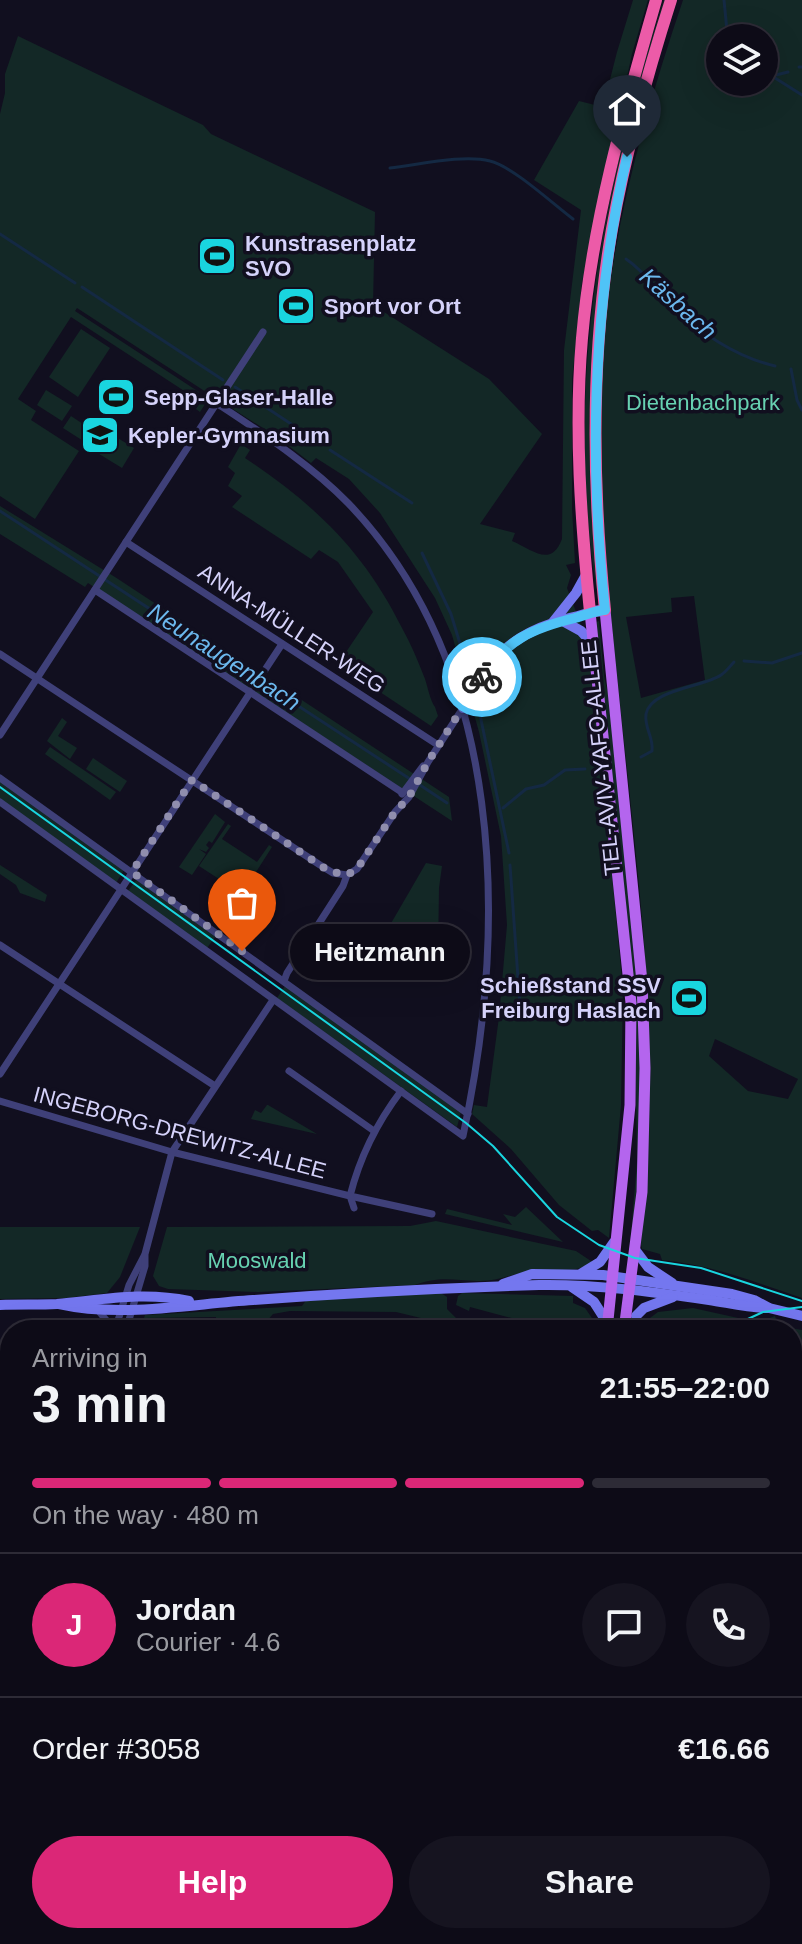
<!DOCTYPE html>
<meta charset="utf-8">
<style>
:root{--surface:#0d0b17;--page:#161420;--text:#f1f3f6;--muted:#9a9ba1;--line:#2d2b36;--accent:#db2777}
body{margin:0;font-family:Arial,sans-serif;background:var(--page);color:var(--text);height:100vh;display:flex;flex-direction:column;font-size:30px;white-space:nowrap}
*{box-sizing:border-box;margin:0}
p{font-size:26px;color:var(--muted)}
.icon{flex:none;width:44px;height:44px;fill:none;stroke:currentColor;stroke-width:2;stroke-linecap:round;stroke-linejoin:round}
.map{position:relative;flex:1;overflow:hidden}
.panel{position:absolute;left:0px;top:1320px;width:802px;height:624px;display:flex;flex-direction:column;background:var(--surface);border-radius:32px 32px 0 0;box-shadow:0 8px 32px #0002,0 0 0 2px var(--line)}
.panel>*{flex:none}
.controls{position:absolute;left:706px;top:24px;display:grid;gap:16px}
.controls a{display:grid;place-items:center;width:72px;height:72px;border-radius:50%;background:var(--surface);box-shadow:0 8px 32px #0002,0 0 0 2px var(--line);font-size:40px}
.pin{position:absolute;display:grid;place-items:center;width:68px;height:68px;color:#fff;margin:-82px -34px;border-radius:50% 50% 50% 0;rotate:-45deg;box-shadow:0 0 8px #0007}
.pin .icon{rotate:45deg}
.courier{position:absolute;display:grid;place-items:center;width:80px;height:80px;margin:-40px;border:6px solid #4fc3f7;border-radius:50%;background:#fff;color:#222;box-shadow:0 2px 10px #0007}
.bubble{position:absolute;height:56px;border-radius:28px;background:var(--surface);box-shadow:0 8px 32px #0002,0 0 0 2px var(--line);font-size:26px;font-weight:700;line-height:56px;text-align:center}
.summary em{font-style:normal;font-weight:700}
.summary div{display:flex;flex-direction:column-reverse}
.summary{display:flex;align-items:center;justify-content:space-between;height:136px;padding:0 32px}
h1{font-size:52px;font-weight:700;line-height:60px}
.bar{display:grid;grid-template-columns:repeat(4,1fr);gap:12px 8px;align-content:center;height:96px;padding:0 32px}
.bar i{height:10px;border-radius:6px;background:var(--line)}
.bar .current{background:var(--accent)}
.bar p{grid-column:span 4}
.line{display:flex;align-items:center;gap:20px;padding:0 32px;border-top:2px solid var(--line)}
.line div{flex:1}
.round{display:grid;place-items:center;flex:none;width:84px;height:84px;border-radius:42px;background:var(--page)}
.button{display:flex;gap:16px;margin-top:auto;padding:16px 32px}
.button a{flex:1;height:92px;border-radius:48px;background:var(--accent);color:#fff;font-size:32px;font-weight:700;line-height:92px;text-align:center}
.button a+a{background:var(--page);color:var(--text)}
.map>svg:first-child{display:block}
</style>
<div class="map">
<svg width="802" height="1944" viewBox="0 0 802 1944">
<rect width="100%" height="100%" fill="#110f1f"/>
<!-- green -->
<g fill="#132826" fill-rule="evenodd">
<path d="M 633,0 L 648,0 L 632,54 L 582,282 L 572,380 L 572,508 L 575,563 L 566,565 L 571,575 L 567,588 L 590,649 L 623,990 L 621,1105 L 609,1238 L 598,1230 L 592,1231 L 559,1205 L 511,1149 L 472,1114 L 474,1105 L 487,1107 L 499,1017 L 507,925 L 501,836 L 479,732 L 452,635 L 435,598 L 380,513 L 349,479 L 316,458 L 311,463 L 277,437 L 211,395 L 200,412 L 196,409 L 206,392 L 77,308 L 75,311 L 199,392 L 195,398 L 71,317 L 18,399 L 36,411 L 31,420 L 79,451 L 35,519 L 0,496 L 0,114 L 5,93 L 5,74 L 18,36 L 203,125 L 211,134 L 375,212 L 373,305 L 489,379 L 542,434 L 480,524 L 515,533 L 512,541 C 533,550 551,568 562,539 L 564,350 L 581,210 L 534,180 L 579,101 L 603,107 L 617,52 Z"/>
<path d="M 664,0 L 668,0 L 639,98 L 592,371 L 589,421 L 590,481 L 598,598 C 563,395 600,193 664,0 Z"/>
<path d="M 683,0 L 802,0 L 802,1298 C 755,1282 712,1265 662,1260 L 660,1254 L 642,1249 L 641,1245 C 644,1140 652,1034 643,929 C 634,824 621,720 611,615 C 602,522 595,431 604,337 C 614,221 646,110 683,0 ZM 720,38 L 764,38 L 764,82 L 720,82 ZM 694,596 L 705,680 L 641,698 L 626,617 L 672,612 L 671,598 ZM 715,1039 L 798,1079 L 788,1099 L 748,1091 L 709,1056 Z"/>
<path d="M 81,329 L 110,348 L 78,397 L 49,377 Z"/>
<path d="M 46,390 L 72,406 L 62,421 L 37,405 Z"/>
<path d="M 71,416 L 95,432 L 88,444 L 63,428 Z"/>
<path d="M 103,429 L 134,448 L 122,468 L 91,449 Z"/>
<path d="M 241,444 L 250,450 L 245,458 C 315,505 363,550 402,628 C 411,644 418,661 425,679 C 428,688 430,700 435,707 L 438,716 L 431,726 L 338,664 L 373,612 L 338,562 L 319,550 L 311,559 L 232,507 L 242,496 L 228,486 L 235,473 L 228,467 Z"/>
<path d="M 0,506 L 115,577 L 449,797 L 452,821 L 88,583 L 85,587 L 0,534 Z"/>
<path d="M 599,621 L 604,676 L 610,703 C 628,882 656,1066 630,1246 L 637,1162 L 635,1019 L 596,622 Z"/>
<path d="M 62,718 L 67,722 L 58,736 L 77,748 L 70,759 L 47,741 Z"/>
<path d="M 50,747 L 116,792 L 110,800 L 45,754 Z"/>
<path d="M 93,758 L 127,781 L 120,792 L 86,769 Z"/>
<path d="M 0,781 L 124,870 L 116,883 L 0,799 Z"/>
<path d="M 215,814 L 225,822 L 212,843 L 209,841 L 206,845 L 209,848 L 206,852 L 199,849 L 206,854 L 192,875 L 179,867 Z"/>
<path d="M 228,824 L 231,826 L 222,839 L 257,862 L 269,845 L 272,847 L 242,894 L 199,866 Z"/>
<path d="M 426,863 L 442,866 L 439,888 L 438,954 L 418,953 L 386,932 Z"/>
<path d="M 0,865 L 47,895 L 45,902 L 20,893 L 16,885 L 0,874 Z"/>
<path d="M 137,879 L 216,936 L 207,948 L 128,891 Z"/>
<path d="M 285,986 L 461,1112 L 457,1127 L 277,998 Z"/>
<path d="M 267,1105 L 268,1105 L 317,1134 L 251,1119 L 255,1110 L 261,1113 Z"/>
<path d="M 526,1207 L 563,1242 L 445,1214 L 447,1209 L 512,1225 L 503,1214 L 515,1217 Z"/>
<path d="M 436,1221 L 576,1251 L 594,1263 C 574,1274 553,1268 532,1271 C 514,1273 496,1282 477,1281 C 453,1280 438,1276 415,1285 L 258,1292 L 168,1289 L 159,1286 L 153,1276 L 167,1227 L 410,1226 Z"/>
<path d="M 0,1227 L 140,1227 L 120,1277 L 107,1293 L 66,1298 L 0,1299 Z"/>
<path d="M 441,1293 L 447,1297 L 447,1309 L 456,1318 L 454,1326 L 396,1312 L 290,1311 L 273,1314 L 259,1330 L 243,1330 L 216,1323 L 216,1317 L 144,1318 L 145,1315 L 302,1306 L 307,1299 Z"/>
<path d="M 462,1293 L 573,1296 L 573,1303 L 585,1308 L 594,1321 L 601,1319 L 602,1330 L 537,1330 L 534,1324 L 470,1307 L 469,1311 L 456,1305 L 458,1296 Z"/>
<path d="M 693,1308 L 738,1318 L 715,1330 L 632,1330 L 635,1325 L 642,1324 L 658,1312 Z"/>
<path d="M 775,1316 L 778,1326 L 802,1330 L 802,1342 L 792,1338 L 792,1330 L 738,1330 Z"/>
</g>
<g fill="none" stroke-linecap="round" stroke-linejoin="round">
<!-- stream -->
<g stroke="#142943" stroke-width="3">
<path d="M 724,0 L 727,31 L 731,38"/>
<path d="M 799,67 L 802,67"/>
<path d="M 764,71 L 802,95"/>
<path d="M 776,75 L 788,72"/>
<path d="M 390,168 C 418,165 463,154 490,161 C 512,166 553,204 573,219"/>
<path d="M 0,234 L 75,283"/>
<path d="M 626,259 C 644,271 655,288 670,303 C 698,332 736,357 775,366"/>
<path d="M 82,287 L 223,380"/>
<path d="M 791,369 L 797,400 L 802,410"/>
<path d="M 235,387 L 320,443"/>
<path d="M 330,450 L 412,503"/>
<path d="M 0,511 L 410,779"/>
<path d="M 422,553 L 451,614 L 468,670"/>
<path d="M 744,661 L 772,663 L 802,653"/>
<path d="M 480,715 L 509,853"/>
<path d="M 641,757 L 652,751 C 654,738 644,728 646,714 C 651,689 704,687 721,675 C 726,672 730,666 734,662"/>
<path d="M 417,783 L 447,803"/>
<path d="M 503,808 L 526,789 L 544,785 L 565,770 L 585,769"/>
<path d="M 510,865 L 520,1007 L 526,1013"/>
</g>
<!-- street -->
<g stroke="#3f4079" stroke-width="7">
<path d="M 126,542 L 438,745"/>
<path d="M 95,590 L 403,793"/>
<path d="M 0,654 L 320,865 L 333,873 L 347,875"/>
<path d="M 0,735 L 263,332"/>
<path d="M 0,778 L 468,1114"/>
<path d="M 402,794 L 423,766"/>
<path d="M 0,802 L 463,1136 C 508,927 506,667 348,503 C 310,464 263,434 218,404"/>
<path d="M 0,945 L 215,1086"/>
<path d="M 284,981 L 287,973 L 343,886 L 347,875 L 357,869 L 395,812 L 409,797 L 428,762 L 463,708"/>
<path d="M 289,1071 L 374,1131"/>
<path d="M 0,1074 L 282,644"/>
<path d="M 401,1091 C 376,1124 360,1156 350,1196 L 432,1214"/>
<path d="M 0,1101 L 172,1152 L 350,1196 L 354,1208"/>
<path d="M 98,1310 L 114,1330"/>
<path d="M 115,1330 L 129,1285 L 144,1256"/>
<path d="M 126,1330 L 145,1266 L 145,1254 L 172,1152 L 273,1000"/>
<path d="M 0,1487 L 10,1488"/>
<path d="M 792,1492 L 802,1475"/>
<path d="M 792,1611 L 802,1614"/>
<path d="M 0,1664 L 10,1665"/>
<path d="M 792,1757 L 802,1763"/>
<path d="M 0,1764 L 10,1730"/>
<path d="M 791,1934 L 802,1939"/>
</g>
<!-- secondary -->
<g stroke="#7477ef" stroke-width="10">
<path d="M 561,620 L 581,631 L 593,644"/>
<path d="M 553,622 L 576,593 L 586,575"/>
<path d="M 463,708 C 490,665 501,640 553,623 C 566,618 578,617 590,612"/>
<path d="M 636,1251 L 648,1267 L 672,1283"/>
<path d="M 582,1273 L 600,1262 L 614,1242"/>
<path d="M 503,1284 L 532,1274 L 603,1275 L 732,1294 L 754,1300 L 769,1308 L 802,1316"/>
<path d="M 572,1287 L 594,1302 L 608,1324"/>
<path d="M 59,1304 C 122,1318 190,1304 253,1300 C 348,1293 444,1288 539,1285 C 596,1284 653,1292 709,1300 C 729,1303 748,1308 769,1308"/>
<path d="M 0,1305 C 19,1304 38,1305 57,1304 C 102,1300 143,1291 189,1301"/>
<path d="M 636,1316 L 644,1308 L 673,1297"/>
</g>
<!-- primary -->
<g stroke="#b465ee" stroke-width="11">
<path d="M 607,1330 L 630,1105 L 631,1003 L 590,612 L 605,610 L 642,982 L 645,1068 L 642,1192 L 624,1330"/>
<path d="M 459,1944 L 461,1934"/>
<path d="M 476,1944 L 478,1934"/>
</g>
<!-- highway -->
<g stroke="#ec5ba8" stroke-width="12">
<path d="M 605,610 C 592,483 590,355 612,229 C 626,151 647,75 671,0"/>
<path d="M 590,612 C 581,521 574,429 582,338 C 592,223 624,111 656,0"/>
</g>
<!-- tram -->
<g stroke="#19d5df" stroke-width="2">
<path d="M 0,787 L 466,1123 L 493,1146 L 557,1217 L 599,1245 L 635,1258 L 701,1268 L 802,1301"/>
<path d="M 724,1330 L 763,1312 L 802,1307"/>
<path d="M 441,1944 L 443,1934"/>
</g>
</g>
<g fill="none" stroke-linecap="round" stroke-linejoin="round">
<!-- done -->
<path stroke="#908ead" stroke-width="8" stroke-dasharray="0 14.4" d="M 242,951 L 132,872 L 192,780 L 329,871 L 347,875 L 357,869 L 395,812 L 409,797 L 428,762 L 482,677"/>
<!-- route -->
<path stroke="#4fc3f7" stroke-width="10" d="M 482,677 C 506,640 533,628 575,618 C 586,615 594,611 605,610 C 589,458 592,306 627,157"/>
</g>
<!-- icons -->
<defs>
<symbol id="stadium-square" viewBox="-11 -11 22 22"><rect x="-9" y="-9" width="18" height="18" rx="4" fill="#19d5df" stroke="#110f1f"/><path d="M0-5a6.5 5 0 1 0 0 10a6.5 5 0 1 0 0-10ZM-3.5-1.8h7v3.6h-7Z" fill="#111"/></symbol>
<symbol id="school-square" viewBox="-11 -11 22 22"><rect x="-9" y="-9" width="18" height="18" rx="4" fill="#19d5df" stroke="#110f1f"/><path d="M0-5L7-2L0 1L-7-2ZM-4 1L0 2.5L4 1V4Q0 6-4 4Z" fill="#111"/></symbol>
</defs>
<g fill-rule="evenodd">
<use href="#stadium-square" x="195" y="234" width="44" height="44"/>
<use href="#stadium-square" x="274" y="284" width="44" height="44"/>
<use href="#stadium-square" x="94" y="375" width="44" height="44"/>
<use href="#school-square" x="78" y="413" width="44" height="44"/>
<use href="#stadium-square" x="667" y="976" width="44" height="44"/>
</g>
<g text-anchor="middle" stroke-width="7" stroke-linejoin="round" paint-order="stroke">
<!-- poi labels -->
<g font-size="22" font-weight="bold" fill="#d5d2fa" stroke="#110f1f" text-anchor="start">
<text x="245" y="251">Kunstrasenplatz<tspan x="245" dy="25">SVO</tspan></text>
<text x="324" y="314">Sport vor Ort</text>
<text x="144" y="405">Sepp-Glaser-Halle</text>
<text x="128" y="443">Kepler-Gymnasium</text>
<text x="661" y="993" text-anchor="end">Schießstand SSV<tspan x="661" dy="25">Freiburg Haslach</tspan></text>
</g>
<!-- park labels -->
<g font-size="22" fill="#67d1b1" stroke="#110f1f">
<text x="703" y="410">Dietenbachpark</text>
<text x="257" y="1268">Mooswald</text>
</g>
<!-- street labels -->
<g font-size="22" fill="#d5d2fa" stroke="#110f1f">
<text transform="translate(292 628) rotate(33)" y="8">ANNA-MÜLLER-WEG</text>
<text transform="translate(600 758) rotate(-96)" y="8">TEL-AVIV-YAFO-ALLEE</text>
<text transform="translate(180 1132) rotate(15)" y="8">INGEBORG-DREWITZ-ALLEE</text>
</g>
<!-- water labels -->
<g font-size="24" font-style="italic" fill="#6cb8ee" stroke="#110f1f">
<text transform="translate(678 304) rotate(42)" y="8">Käsbach</text>
<text transform="translate(224 657) rotate(33)" y="8">Neunaugenbach</text>
</g>
</g>
</svg>
<div class="controls">
<a><svg class="icon" aria-label="layers" viewBox="0 0 24 24"><path d="M12 4l9 5-9 5-9-5zM3 14l9 5 9-5"/></svg></a>
</div>
<div class="pin" style="left:242px;top:951px;background:#ea580c"><svg class="icon" aria-label="bag" viewBox="0 0 24 24"><path d="M5 8h14l-1 12H6zM9 8a3 3 0 0 1 6 0"/></svg></div>
<div class="pin" style="left:627px;top:157px;background:#1f2937"><svg class="icon" aria-label="home" viewBox="0 0 24 24"><path d="M3 11l9-7 9 7M6 9v11h12V9"/></svg></div>
<div class="courier" style="left:482px;top:677px"><svg class="icon" aria-label="bike" viewBox="0 0 24 24"><circle cx="6" cy="16" r="4"/><circle cx="18" cy="16" r="4"/><path d="M6 16l4-8h5l3 8M10 8l3 8H6M13 5h3"/></svg></div>
<div class="bubble" style="left:290px;top:924px;width:180px">Heitzmann</div>
<section class="panel">
<div class="summary"><div><h1>3 min</h1><p>Arriving in</p></div><em>21:55–22:00</em></div>
<div class="bar"><i class="current"></i><i class="current"></i><i class="current"></i><i></i><p>On the way · 480 m</p></div>
<div class="line" style="height:144px"><b class="round" style="background:var(--accent);color:#fff">J</b><div><b>Jordan</b><p>Courier · 4.6</p></div><a class="round"><svg class="icon" aria-label="chat" viewBox="0 0 24 24"><path d="M4 5h16v11H9l-5 4z"/></svg></a><a class="round"><svg class="icon" aria-label="phone" viewBox="0 0 24 24"><path d="M5 4h4l2 5-3 2q2 4 5 5l2-3 5 2v4C11 20 4 13 5 4z"/></svg></a></div>
<div class="line" style="height:104px"><div>Order #3058</div><b>€16.66</b></div>
<div class="button"><a>Help</a><a>Share</a></div>
</section>
</div>
